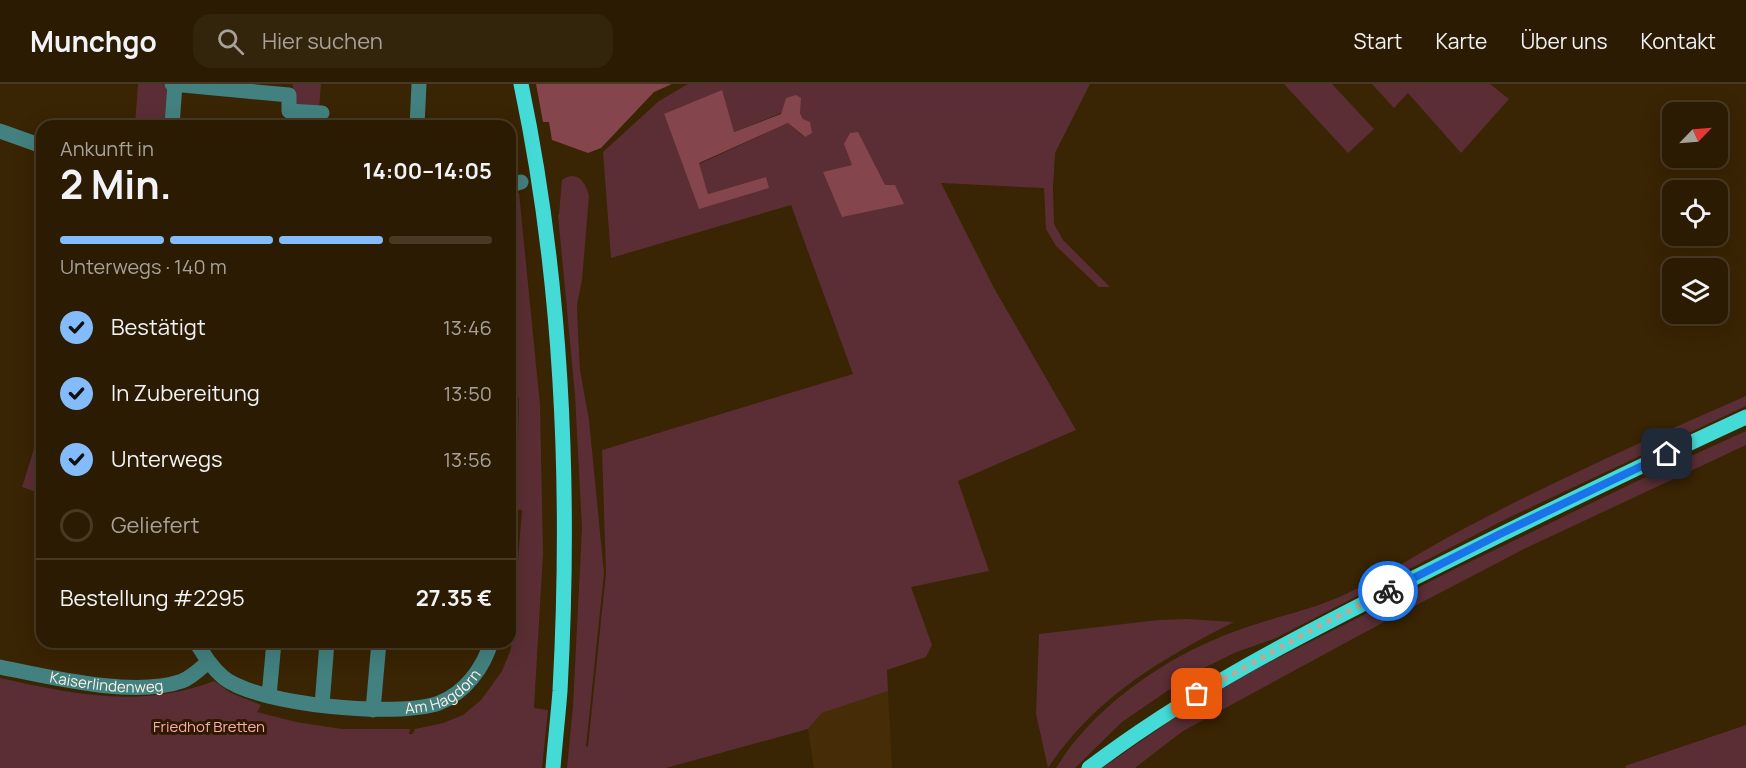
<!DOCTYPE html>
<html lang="de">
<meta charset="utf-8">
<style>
:root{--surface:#2b1b02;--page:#33240c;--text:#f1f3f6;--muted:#a6a199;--line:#473924;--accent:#84bcfb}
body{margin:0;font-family:Manrope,sans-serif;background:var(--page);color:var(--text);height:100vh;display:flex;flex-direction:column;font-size:22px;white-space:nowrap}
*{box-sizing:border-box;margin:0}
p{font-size:20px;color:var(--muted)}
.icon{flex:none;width:33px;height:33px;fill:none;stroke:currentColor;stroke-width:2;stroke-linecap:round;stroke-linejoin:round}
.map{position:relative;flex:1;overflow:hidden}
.sheet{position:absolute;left:36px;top:36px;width:480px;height:528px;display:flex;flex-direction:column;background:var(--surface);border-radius:18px;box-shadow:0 6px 24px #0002,0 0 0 2px var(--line)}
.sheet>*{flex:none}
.needle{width:39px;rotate:65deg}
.fabs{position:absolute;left:1662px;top:18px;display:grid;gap:12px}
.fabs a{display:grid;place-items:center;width:66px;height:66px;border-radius:12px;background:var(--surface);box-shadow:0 6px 24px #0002,0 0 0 2px var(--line);font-size:30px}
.pin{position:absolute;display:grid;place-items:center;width:51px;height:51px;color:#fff;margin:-26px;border-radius:12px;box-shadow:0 3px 9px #0006}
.courier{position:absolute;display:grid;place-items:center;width:60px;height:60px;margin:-30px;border:4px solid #1a73e8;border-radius:50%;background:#fff;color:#222;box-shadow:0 2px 8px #0007}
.summary em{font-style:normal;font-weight:700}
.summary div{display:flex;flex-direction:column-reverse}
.summary{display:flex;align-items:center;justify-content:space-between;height:102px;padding:0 24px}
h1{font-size:39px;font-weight:700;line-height:45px}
.bar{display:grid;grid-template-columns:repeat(4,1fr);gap:9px 6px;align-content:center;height:72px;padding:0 24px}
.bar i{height:8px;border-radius:4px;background:var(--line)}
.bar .current{background:var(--accent)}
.bar p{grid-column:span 4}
.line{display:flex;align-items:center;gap:15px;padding:0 24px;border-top:2px solid var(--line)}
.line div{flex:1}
ol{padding:0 24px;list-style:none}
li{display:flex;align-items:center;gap:18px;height:66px}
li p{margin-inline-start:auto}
li .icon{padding:6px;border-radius:50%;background:var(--accent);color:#111;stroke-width:4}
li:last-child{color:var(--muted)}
li i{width:33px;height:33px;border:3px solid var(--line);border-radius:50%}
header{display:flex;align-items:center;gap:36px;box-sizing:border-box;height:84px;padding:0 30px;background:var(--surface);border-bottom:2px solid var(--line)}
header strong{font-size:28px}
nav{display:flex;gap:33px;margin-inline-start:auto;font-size:21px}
.search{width:420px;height:54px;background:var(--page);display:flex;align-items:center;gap:15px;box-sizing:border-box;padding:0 21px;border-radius:18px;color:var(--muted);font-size:22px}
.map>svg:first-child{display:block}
</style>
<header>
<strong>Munchgo</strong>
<div class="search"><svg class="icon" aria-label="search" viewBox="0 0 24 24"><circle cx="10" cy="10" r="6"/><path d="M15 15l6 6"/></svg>Hier suchen</div>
<nav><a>Start</a><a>Karte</a><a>Über uns</a><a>Kontakt</a></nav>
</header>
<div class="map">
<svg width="1746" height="684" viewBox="0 0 1746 684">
<rect width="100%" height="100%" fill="#392403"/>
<!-- built -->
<path fill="#462d08" d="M 888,607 L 892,684 L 814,684 L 808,645 L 822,629 Z"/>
<!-- green -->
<g fill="#5a2e34" fill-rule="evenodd">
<path d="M 138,0 L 162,0 L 170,3 L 169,42 L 135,42 Z"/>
<path d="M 293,0 L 321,0 L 319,25 L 292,24 Z"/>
<path d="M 688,0 L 1090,0 L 1055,69 L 1053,104 L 1054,140 L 1063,156 L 1110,203 L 1099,203 L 1056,162 L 1046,145 L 1044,104 L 941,99 L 994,204 L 1076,346 L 958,397 L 989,487 L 911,503 L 932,561 L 926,573 L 887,586 L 888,607 L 822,629 L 808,645 L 666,684 L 567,684 L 573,622 L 582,444 L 575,311 L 558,131 L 559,130 L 562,96 C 577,85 586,98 589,112 L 582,196 L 577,221 L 578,249 L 580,286 L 589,336 L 604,489 L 586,663 L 588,662 L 606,489 L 602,366 L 853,290 L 791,121 L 611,174 L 603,68 L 659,17 ZM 781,29 L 800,29 L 803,35 L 804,53 L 788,39 L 699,80 L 708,110 L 766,93 L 699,124 L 664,30 L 734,48 Z"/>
<path d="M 1284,0 L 1332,0 L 1374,45 L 1348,69 Z"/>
<path d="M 1372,0 L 1490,0 L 1509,15 L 1461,69 L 1408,9 L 1394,24 Z"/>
<path d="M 519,109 L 540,321 L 543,469 L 534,624 L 548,626 L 542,684 L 0,684 L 0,594 C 73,610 141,625 214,597 L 231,609 L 261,621 L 257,628 L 296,638 L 342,645 L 410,645 L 409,650 L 413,650 L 415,645 L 443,639 L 463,631 L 481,616 L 502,587 L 511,565 L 522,426 L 510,425 L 510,410 L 517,404 L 519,314 L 510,312 L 510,112 Z"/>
<path d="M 1746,312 L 1746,322 L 1506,435 L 1276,554 L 1234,569 L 1192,590 L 1122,638 L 1075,684 L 1056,684 C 1097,617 1176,566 1250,542 C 1283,531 1317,524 1348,509 C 1389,489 1427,464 1467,443 C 1558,395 1652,353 1746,312 Z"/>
<path d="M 1746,347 L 1746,361 L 1526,464 L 1384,538 L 1183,647 L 1135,684 L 1102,684 L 1189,624 L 1260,583 L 1457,484 L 1658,387 Z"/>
<path d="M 36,359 L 42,361 L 42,410 L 22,403 Z"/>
<path d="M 1187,535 L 1234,538 C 1161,575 1094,614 1048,684 L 1036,630 L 1039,550 L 1158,536 Z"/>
<path d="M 1746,641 L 1746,684 L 1626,684 L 1625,682 Z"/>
</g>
<!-- forest -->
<g fill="#84454d">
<path d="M 536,0 L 672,0 L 654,8 L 601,64 L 588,69 L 552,56 L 549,38 L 543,38 Z"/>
<path d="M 722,6 L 734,48 L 781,30 L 786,14 L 796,11 L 801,14 L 800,29 L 803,35 L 810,38 L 812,49 L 805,53 L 788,39 L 699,79 L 708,110 L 766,93 L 769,104 L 699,125 L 664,30 Z"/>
<path d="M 858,48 L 885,101 L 895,101 L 904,120 L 842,133 L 823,88 L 852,81 L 844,60 L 850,49 Z"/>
</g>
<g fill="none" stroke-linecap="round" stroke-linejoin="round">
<!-- minor -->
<g stroke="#42817f" stroke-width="15">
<path d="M 172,0 L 289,11 L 289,27 L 322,29"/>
<path d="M 172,42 L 175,0"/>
<path d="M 417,42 L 419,0"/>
<path d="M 0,47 L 42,62"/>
<path d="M 510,101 L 521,98"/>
<path id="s1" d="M 196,558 C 204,571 212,584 224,594 C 259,621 397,634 439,619 C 465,609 484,583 491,558"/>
<path id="s2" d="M 0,583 C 50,593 134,614 182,597 C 192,593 201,584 208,578"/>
<path d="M 269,612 L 274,558"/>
<path d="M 322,621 L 327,558"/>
<path d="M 373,626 L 379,558"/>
</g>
<!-- major -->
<g stroke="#44dbd7" stroke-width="15">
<path d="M 521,0 C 563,199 571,404 560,607 C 558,633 555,658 553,684"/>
<path d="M 1089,684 C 1189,608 1299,552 1410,496 C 1521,440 1633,385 1746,333"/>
</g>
</g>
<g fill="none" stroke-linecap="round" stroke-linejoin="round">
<!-- done -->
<path stroke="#b8ab98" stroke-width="6" stroke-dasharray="0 10.8" d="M 1197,610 L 1315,544 L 1388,507"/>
<!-- route -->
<path stroke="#1a73e8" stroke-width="8" d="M 1388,507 L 1500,450 L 1667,370"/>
</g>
<g text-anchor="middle" stroke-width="6" stroke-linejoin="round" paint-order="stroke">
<!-- street labels -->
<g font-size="15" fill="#fdf3e8" stroke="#2f1a00">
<text dy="5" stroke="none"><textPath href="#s2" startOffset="108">Kaiserlindenweg</textPath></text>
<text dy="5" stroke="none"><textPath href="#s1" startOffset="274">Am Hagdorn</textPath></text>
</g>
<!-- park labels -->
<g font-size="15" fill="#f9abb3" stroke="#2f1a00">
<text x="209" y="648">Friedhof Bretten</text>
</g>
</g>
</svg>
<div class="fabs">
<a><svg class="needle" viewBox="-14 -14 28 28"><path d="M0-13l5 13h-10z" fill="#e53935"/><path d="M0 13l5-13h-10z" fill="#a6a199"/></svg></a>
<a><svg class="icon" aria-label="locate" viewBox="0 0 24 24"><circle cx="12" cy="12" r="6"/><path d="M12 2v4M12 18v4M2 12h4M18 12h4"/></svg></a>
<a><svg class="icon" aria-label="layers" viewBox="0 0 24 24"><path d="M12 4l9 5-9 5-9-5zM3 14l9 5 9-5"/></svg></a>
</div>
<div class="pin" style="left:1197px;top:610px;background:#ea580c"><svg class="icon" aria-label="bag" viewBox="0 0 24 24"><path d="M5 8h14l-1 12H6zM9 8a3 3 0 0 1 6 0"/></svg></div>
<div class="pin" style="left:1667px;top:370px;background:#1f2937"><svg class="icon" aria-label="home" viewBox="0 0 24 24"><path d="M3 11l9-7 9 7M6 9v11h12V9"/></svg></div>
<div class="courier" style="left:1388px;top:507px"><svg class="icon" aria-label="bike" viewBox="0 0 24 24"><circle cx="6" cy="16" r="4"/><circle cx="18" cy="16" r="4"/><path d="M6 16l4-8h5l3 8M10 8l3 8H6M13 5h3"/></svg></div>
<section class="sheet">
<div class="summary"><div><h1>2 Min.</h1><p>Ankunft in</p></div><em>14:00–14:05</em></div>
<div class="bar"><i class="current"></i><i class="current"></i><i class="current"></i><i></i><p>Unterwegs · 140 m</p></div>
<ol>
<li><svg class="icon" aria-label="check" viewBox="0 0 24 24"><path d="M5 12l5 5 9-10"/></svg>Bestätigt<p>13:46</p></li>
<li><svg class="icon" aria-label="check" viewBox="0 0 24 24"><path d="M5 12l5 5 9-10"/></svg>In Zubereitung<p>13:50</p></li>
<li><svg class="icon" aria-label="check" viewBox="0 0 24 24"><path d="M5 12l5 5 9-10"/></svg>Unterwegs<p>13:56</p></li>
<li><i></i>Geliefert</li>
</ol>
<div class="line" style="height:78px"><div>Bestellung #2295</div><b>27.35 €</b></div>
</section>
</div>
